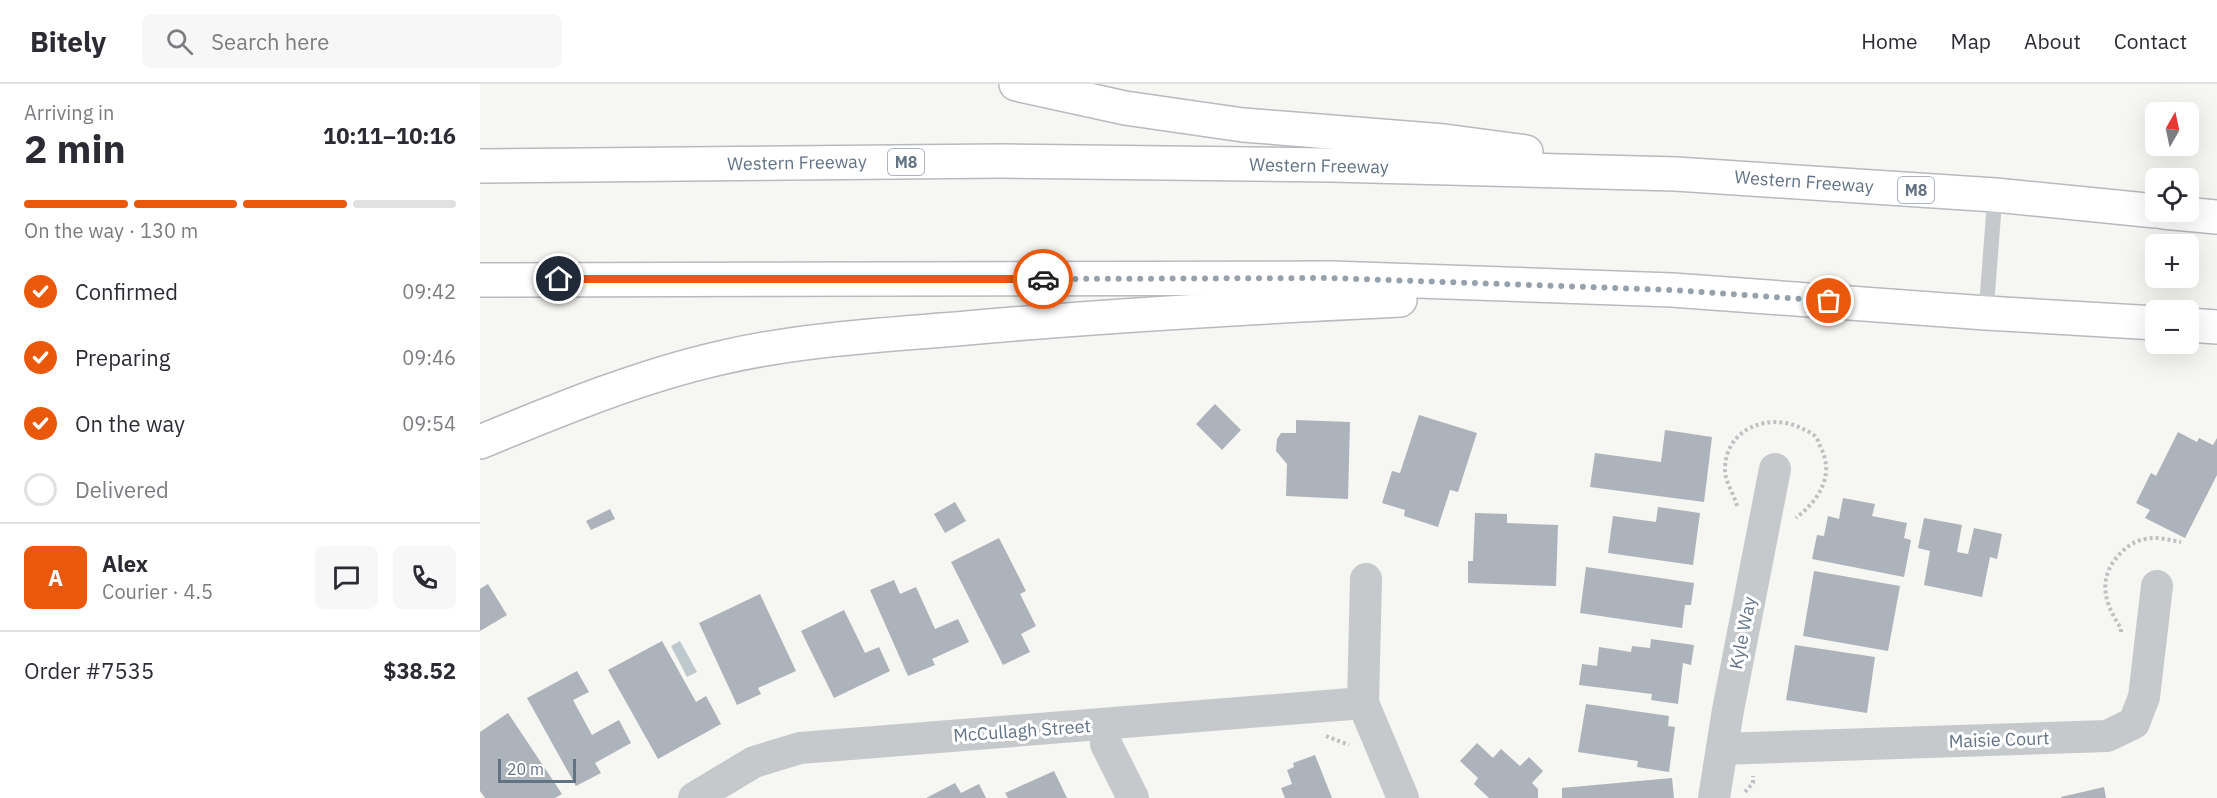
<!DOCTYPE html>
<meta charset="utf-8">
<style>
:root{--surface:#fff;--page:#f7f7f7;--text:#2b2b33;--muted:#7c7c81;--line:#e1e1e2;--accent:#ea580c}
body{margin:0;font-family:"IBM Plex Sans",sans-serif;background:var(--page);color:var(--text);height:100vh;display:flex;flex-direction:column;font-size:22px;white-space:nowrap}
*{box-sizing:border-box;margin:0}
p{font-size:20px;color:var(--muted)}
.icon{flex:none;width:33px;height:33px;fill:none;stroke:currentColor;stroke-width:2;stroke-linecap:round;stroke-linejoin:round}
.map{position:relative;flex:1;overflow:hidden}
.side{display:flex;flex-direction:column;background:var(--surface);width:480px}
.side>*{flex:none}
.needle{width:39px;rotate:9deg}
.fabs{position:absolute;left:1665px;top:18px;display:grid;gap:12px}
.fabs a{display:grid;place-items:center;width:54px;height:54px;border-radius:9px;background:var(--surface);box-shadow:0 6px 24px #0002;font-size:30px}
.scale{position:absolute;left:18px;bottom:15px;width:78px;box-sizing:border-box;padding-left:6px;border:3px solid #637386;border-top:0;font-size:16px;line-height:21px;white-space:nowrap;color:#637386;-webkit-text-stroke:4px #fff;paint-order:stroke}
.pin{position:absolute;display:grid;place-items:center;width:51px;height:51px;color:#fff;margin:-26px;border:3px solid #fff;border-radius:50%;box-shadow:0 2px 6px #0007}
.courier{position:absolute;display:grid;place-items:center;width:60px;height:60px;margin:-30px;border:4px solid #ea580c;border-radius:50%;background:#fff;color:#222;box-shadow:0 2px 8px #0007}
.headline em{font-style:normal;font-weight:700}
.headline div{display:flex;flex-direction:column-reverse}
.headline{display:flex;align-items:center;justify-content:space-between;height:102px;padding:0 24px}
h1{font-size:39px;font-weight:700;line-height:45px}
.bar{display:grid;grid-template-columns:repeat(4,1fr);gap:9px 6px;align-content:center;height:72px;padding:0 24px}
.bar i{height:8px;border-radius:4px;background:var(--line)}
.bar .active{background:var(--accent)}
.bar p{grid-column:span 4}
.line{display:flex;align-items:center;gap:15px;padding:0 24px;border-top:2px solid var(--line)}
.line div{flex:1}
.round{display:grid;place-items:center;flex:none;width:63px;height:63px;border-radius:9px;background:var(--page)}
ol{padding:0 24px;list-style:none}
li{display:flex;align-items:center;gap:18px;height:66px}
li p{margin-inline-start:auto}
li .icon{padding:6px;border-radius:50%;background:var(--accent);color:#fff;stroke-width:4}
li:last-child{color:var(--muted)}
li i{width:33px;height:33px;border:3px solid var(--line);border-radius:50%}
header{display:flex;align-items:center;gap:36px;box-sizing:border-box;height:84px;padding:0 30px;background:var(--surface);border-bottom:2px solid var(--line)}
header strong{font-size:28px}
nav{display:flex;gap:33px;margin-inline-start:auto;font-size:21px}
.search{width:420px;height:54px;background:var(--page);display:flex;align-items:center;gap:15px;box-sizing:border-box;padding:0 21px;border-radius:9px;color:var(--muted);font-size:22px}
main{display:flex;flex:1;min-height:0}
.map>svg:first-child{display:block}
</style>
<header>
<strong>Bitely</strong>
<div class="search"><svg class="icon" aria-label="search" viewBox="0 0 24 24"><circle cx="10" cy="10" r="6"/><path d="M15 15l6 6"/></svg>Search here</div>
<nav><a>Home</a><a>Map</a><a>About</a><a>Contact</a></nav>
</header>
<main>
<section class="side">
<div class="headline"><div><h1>2 min</h1><p>Arriving in</p></div><em>10:11–10:16</em></div>
<div class="bar"><i class="active"></i><i class="active"></i><i class="active"></i><i></i><p>On the way · 130 m</p></div>
<ol>
<li><svg class="icon" aria-label="check" viewBox="0 0 24 24"><path d="M5 12l5 5 9-10"/></svg>Confirmed<p>09:42</p></li>
<li><svg class="icon" aria-label="check" viewBox="0 0 24 24"><path d="M5 12l5 5 9-10"/></svg>Preparing<p>09:46</p></li>
<li><svg class="icon" aria-label="check" viewBox="0 0 24 24"><path d="M5 12l5 5 9-10"/></svg>On the way<p>09:54</p></li>
<li><i></i>Delivered</li>
</ol>
<div class="line" style="height:108px"><b class="round" style="background:var(--accent);color:#fff">A</b><div><b>Alex</b><p>Courier · 4.5</p></div><a class="round"><svg class="icon" aria-label="chat" viewBox="0 0 24 24"><path d="M4 5h16v11H9l-5 4z"/></svg></a><a class="round"><svg class="icon" aria-label="phone" viewBox="0 0 24 24"><path d="M5 4h4l2 5-3 2q2 4 5 5l2-3 5 2v4C11 20 4 13 5 4z"/></svg></a></div>
<div class="line" style="height:78px"><div>Order #7535</div><b>$38.52</b></div>
</section>
<div class="map">
<svg width="1737" height="714" viewBox="0 0 1737 714">
<rect width="100%" height="100%" fill="#f6f6f2"/>
<!-- water -->
<path fill="#bec9ce" d="M 200,557 L 217,588 L 207,593 L 191,562 Z"/>
<!-- building -->
<g fill="#acb3ba">
<path d="M 735,320 L 761,346 L 742,366 L 716,340 Z"/>
<path d="M 939,331 L 997,349 L 978,408 L 970,406 L 958,443 L 924,432 L 925,426 L 902,419 L 912,387 L 920,389 Z"/>
<path d="M 816,336 L 870,338 L 868,415 L 806,412 L 807,380 L 796,367 L 797,355 L 801,349 L 816,349 Z"/>
<path d="M 1185,346 L 1232,353 L 1224,418 L 1110,403 L 1115,369 L 1181,378 Z"/>
<path d="M 1698,348 L 1717,358 L 1719,354 L 1733,361 L 1737,354 L 1737,391 L 1705,454 L 1665,434 L 1670,426 L 1656,419 L 1671,389 L 1676,392 Z"/>
<path d="M 1363,414 L 1395,420 L 1392,432 L 1427,439 L 1424,454 L 1431,456 L 1424,493 L 1332,475 L 1337,451 L 1344,452 L 1348,432 L 1359,435 Z"/>
<path d="M 475,418 L 486,437 L 465,449 L 454,430 Z"/>
<path d="M 1178,423 L 1220,429 L 1213,481 L 1128,469 L 1133,432 L 1176,438 Z"/>
<path d="M 130,425 L 135,435 L 111,446 L 106,437 Z"/>
<path d="M 995,429 L 1027,430 L 1027,439 L 1078,441 L 1076,502 L 988,499 L 988,477 L 993,477 Z"/>
<path d="M 1444,434 L 1482,441 L 1477,468 L 1488,470 L 1494,444 L 1522,450 L 1517,475 L 1510,473 L 1502,513 L 1444,501 L 1450,467 L 1438,464 Z"/>
<path d="M 519,454 L 546,507 L 540,510 L 556,542 L 541,550 L 550,568 L 523,581 L 471,478 Z"/>
<path d="M 1106,483 L 1214,499 L 1211,521 L 1205,521 L 1202,544 L 1100,529 Z"/>
<path d="M 1334,487 L 1420,502 L 1408,567 L 1323,552 Z"/>
<path d="M 414,496 L 420,510 L 436,503 L 455,545 L 478,535 L 489,558 L 452,575 L 455,581 L 428,592 L 390,506 Z"/>
<path d="M 8,500 L 27,531 L 0,547 L 0,505 Z"/>
<path d="M 280,510 L 316,587 L 278,604 L 281,610 L 257,621 L 219,539 Z"/>
<path d="M 364,526 L 385,569 L 399,563 L 410,587 L 354,614 L 321,547 Z"/>
<path d="M 1171,555 L 1214,561 L 1211,581 L 1203,579 L 1198,620 L 1171,616 L 1172,610 L 1099,601 L 1102,580 L 1117,582 L 1119,563 L 1151,568 L 1152,562 L 1170,564 Z"/>
<path d="M 182,557 L 216,618 L 226,612 L 241,640 L 178,675 L 128,586 Z"/>
<path d="M 1315,561 L 1395,573 L 1387,629 L 1306,616 Z"/>
<path d="M 97,587 L 109,608 L 93,616 L 112,651 L 139,636 L 151,659 L 115,679 L 121,689 L 96,702 L 47,614 Z"/>
<path d="M 1106,620 L 1189,632 L 1188,642 L 1195,643 L 1189,688 L 1157,683 L 1158,677 L 1098,668 Z"/>
<path d="M 28,629 L 82,710 L 75,714 L 5,714 L 0,707 L 0,648 Z"/>
<path d="M 997,659 L 1013,674 L 1021,665 L 1040,682 L 1049,673 L 1063,687 L 1052,699 L 1058,705 L 1058,714 L 1009,714 L 994,700 L 998,694 L 980,677 Z"/>
<path d="M 835,671 L 852,714 L 805,714 L 801,704 L 812,700 L 807,686 L 814,683 L 813,679 Z"/>
<path d="M 574,687 L 587,714 L 528,714 L 525,709 Z"/>
<path d="M 1192,694 L 1194,714 L 1082,714 L 1082,704 Z"/>
<path d="M 475,699 L 481,709 L 499,700 L 506,714 L 446,714 Z"/>
<path d="M 1624,703 L 1626,714 L 1581,714 L 1581,713 Z"/>
</g>
<g fill="none" stroke-linecap="round" stroke-linejoin="round">
<defs>
<g id="motorway">
<path d="M 536,0 L 645,24 L 763,41 L 964,57 L 1046,68"/>
<path d="M 0,82 L 522,77 L 852,81 L 1196,90 L 1515,111 L 1676,127"/>
<path d="M 1683,128 L 1737,133"/>
<path d="M 0,196 L 851,194 L 1192,206 L 1506,229 L 1676,239"/>
<path d="M 1708,241 L 1737,243"/>
<path d="M 0,358 C 78,326 157,293 240,274 C 321,255 405,251 487,244 C 632,231 776,223 920,216"/>
</g>
</defs>
<!-- motorway casing -->
<use href="#motorway" stroke="#b7babe" stroke-width="36"/>
<!-- path -->
<g stroke="#bfc0c3" stroke-width="4" stroke-dasharray="3 3" stroke-linecap="butt">
<path d="M 1257,422 C 1254,409 1244,398 1245,383 C 1247,343 1291,328 1323,345 C 1327,347 1332,349 1335,352 C 1338,355 1339,360 1341,364 C 1355,392 1338,417 1316,434"/>
<path d="M 1641,548 L 1641,544 C 1625,521 1617,495 1638,472 C 1645,464 1653,457 1665,455 C 1677,452 1689,456 1701,458"/>
<path d="M 846,652 L 869,661"/>
<path d="M 1265,708 L 1273,699 L 1273,692"/>
</g>
<!-- service -->
<path stroke="#c5c9cc" stroke-width="15" d="M 1506,229 L 1515,111"/>
<!-- minor -->
<g stroke="#c5c9cc" stroke-width="32">
<path d="M 886,495 L 883,619 L 923,714"/>
<path d="M 625,641 L 626,660 L 653,714"/>
<path d="M 1242,665 L 1627,652 L 1654,639 L 1664,613 L 1677,502"/>
<path d="M 214,714 L 274,678 L 320,664 L 883,619"/>
<path d="M 1234,714 L 1248,626 L 1295,385"/>
</g>
<!-- motorway -->
<use href="#motorway" stroke="#fff" stroke-width="33"/>
</g>
<g fill="none" stroke-linecap="round" stroke-linejoin="round">
<!-- done -->
<path stroke="#96a1ac" stroke-width="6" stroke-dasharray="0 10.8" d="M 563,195 L 851,194 L 1192,206 L 1349,217"/>
<!-- route -->
<path stroke="#ea580c" stroke-width="8" d="M 79,195 L 563,195"/>
</g>
<g text-anchor="middle" stroke-width="6" stroke-linejoin="round" paint-order="stroke">
<!-- shield labels -->
<g fill="#fff" stroke="#929daa" stroke-width="1.5">
<rect x="408" y="65" width="36" height="26" rx="4.5"/>
<rect x="1418" y="93" width="36" height="26" rx="4.5"/>
</g>
<g font-size="16" font-weight="bold" fill="#637386">
<text x="426" y="84">M8</text>
<text x="1436" y="112">M8</text>
</g>
<!-- street labels -->
<g font-size="18" fill="#637386" stroke="#fff">
<text transform="translate(317 79) rotate(-1)" y="6">Western Freeway</text>
<text transform="translate(839 82) rotate(1)" y="6">Western Freeway</text>
<text transform="translate(1324 98) rotate(4)" y="6">Western Freeway</text>
<text transform="translate(1263 549) rotate(-79)" y="6">Kyle Way</text>
<text transform="translate(542 647) rotate(-4)" y="6">McCullagh Street</text>
<text transform="translate(1519 656) rotate(-2)" y="6">Maisie Court</text>
</g>
</g>
</svg>
<div class="fabs">
<a><svg class="needle" viewBox="-14 -14 28 28"><path d="M0-13l5 13h-10z" fill="#e53935"/><path d="M0 13l5-13h-10z" fill="#7c7c81"/></svg></a>
<a><svg class="icon" aria-label="locate" viewBox="0 0 24 24"><circle cx="12" cy="12" r="6"/><path d="M12 2v4M12 18v4M2 12h4M18 12h4"/></svg></a>
<a>+</a>
<a>−</a>
</div>
<div class="scale">20 m</div>
<div class="pin" style="left:1349px;top:217px;background:#ea580c"><svg class="icon" aria-label="bag" viewBox="0 0 24 24"><path d="M5 8h14l-1 12H6zM9 8a3 3 0 0 1 6 0"/></svg></div>
<div class="pin" style="left:79px;top:195px;background:#1f2937"><svg class="icon" aria-label="home" viewBox="0 0 24 24"><path d="M3 11l9-7 9 7M6 9v11h12V9"/></svg></div>
<div class="courier" style="left:563px;top:195px"><svg class="icon" aria-label="car" viewBox="0 0 24 24"><path d="M5 17H2v-5l4-1 3-4h7l3 4 3 1v5h-3M9 17h6M6 11h13"/><circle cx="7" cy="17" r="2"/><circle cx="17" cy="17" r="2"/></svg></div>
</div>
</main>
